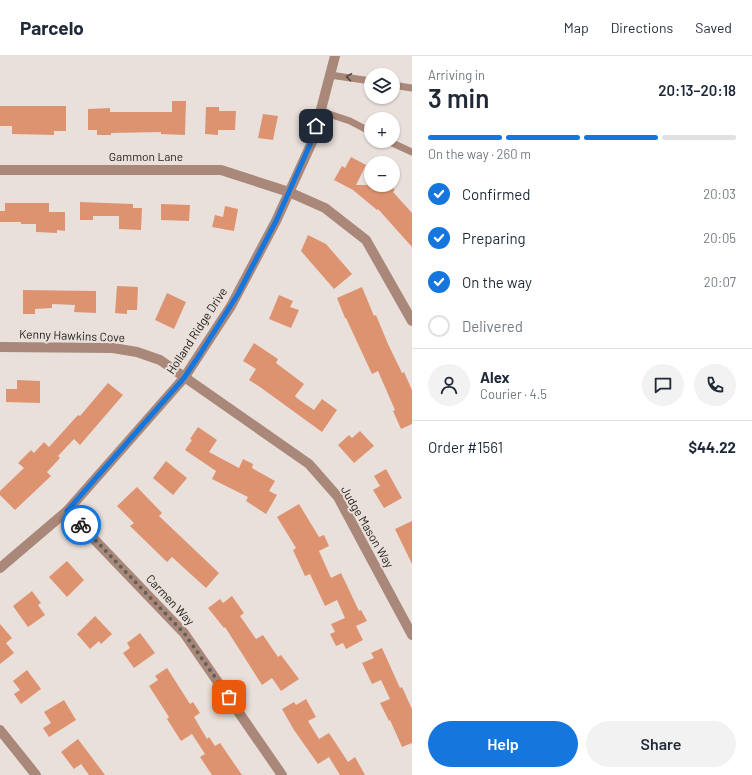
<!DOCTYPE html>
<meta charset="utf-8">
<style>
:root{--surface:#fff;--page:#f2f2f3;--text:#1f2937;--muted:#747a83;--line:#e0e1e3;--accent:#1576de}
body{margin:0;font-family:Barlow,sans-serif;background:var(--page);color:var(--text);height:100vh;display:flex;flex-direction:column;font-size:15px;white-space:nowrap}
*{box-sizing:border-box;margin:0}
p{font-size:13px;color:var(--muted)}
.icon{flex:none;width:22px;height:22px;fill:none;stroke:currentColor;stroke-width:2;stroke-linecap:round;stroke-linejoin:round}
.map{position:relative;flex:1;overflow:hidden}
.sheet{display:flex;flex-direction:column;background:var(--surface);width:340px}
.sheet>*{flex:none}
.controls{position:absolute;left:364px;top:12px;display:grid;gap:8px}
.controls a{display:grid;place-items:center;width:36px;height:36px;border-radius:50%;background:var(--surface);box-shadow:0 1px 3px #0004;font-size:20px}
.pin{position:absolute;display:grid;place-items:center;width:34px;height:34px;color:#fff;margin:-17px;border-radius:8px;box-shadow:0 2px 6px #0006}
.courier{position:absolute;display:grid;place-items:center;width:40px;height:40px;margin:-20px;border:3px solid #1576de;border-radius:50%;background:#fff;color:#222;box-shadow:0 1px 5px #0007}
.headline em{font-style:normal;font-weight:600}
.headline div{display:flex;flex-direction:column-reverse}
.headline{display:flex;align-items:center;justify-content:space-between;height:68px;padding:0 16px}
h1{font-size:26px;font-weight:600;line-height:30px}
.bar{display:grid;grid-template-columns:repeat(4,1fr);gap:6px 4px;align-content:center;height:48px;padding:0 16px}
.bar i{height:5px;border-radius:3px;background:var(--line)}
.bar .active{background:var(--accent)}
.bar p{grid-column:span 4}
.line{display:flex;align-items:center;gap:10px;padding:0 16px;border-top:1px solid var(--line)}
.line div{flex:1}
.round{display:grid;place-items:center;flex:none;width:42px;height:42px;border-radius:21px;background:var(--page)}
ol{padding:0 16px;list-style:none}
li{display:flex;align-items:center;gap:12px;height:44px}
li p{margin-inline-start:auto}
li .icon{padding:4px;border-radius:50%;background:var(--accent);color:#fff;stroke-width:4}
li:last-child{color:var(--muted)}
li i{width:22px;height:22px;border:2px solid var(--line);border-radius:50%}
.button{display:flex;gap:8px;margin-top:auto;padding:8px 16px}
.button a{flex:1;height:46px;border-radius:24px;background:var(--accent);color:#fff;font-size:16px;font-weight:600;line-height:46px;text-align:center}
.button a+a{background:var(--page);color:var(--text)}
header{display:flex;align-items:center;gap:24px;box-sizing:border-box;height:56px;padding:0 20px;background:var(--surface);border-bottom:1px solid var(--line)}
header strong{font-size:19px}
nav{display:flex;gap:22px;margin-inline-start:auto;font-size:14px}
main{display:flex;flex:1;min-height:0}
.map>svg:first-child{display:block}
</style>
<header>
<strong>Parcelo</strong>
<nav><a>Map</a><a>Directions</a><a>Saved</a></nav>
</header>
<main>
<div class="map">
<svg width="412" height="719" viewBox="0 0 412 719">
<rect width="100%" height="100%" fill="#eae0db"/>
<!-- building -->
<g fill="#de9370">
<path d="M 172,45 L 186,45 L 185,79 L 161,78 L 161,76 L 111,77 L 111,79 L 97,79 L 97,74 L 88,74 L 88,53 L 110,52 L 110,56 L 172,56 Z"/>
<path d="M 0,50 L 66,50 L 66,75 L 54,75 L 54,79 L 12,78 L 12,70 L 0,70 Z"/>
<path d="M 206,51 L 219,51 L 219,55 L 236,55 L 235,74 L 218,74 L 218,79 L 205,78 Z"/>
<path d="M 263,58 L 278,60 L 273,84 L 258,82 Z"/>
<path d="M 351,101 L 366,109 L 356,129 L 390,129 L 395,134 L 393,136 L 412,157 L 412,191 L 378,153 L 377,154 L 353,134 L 334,124 L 342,110 L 345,112 Z"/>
<path d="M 80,146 L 133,148 L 133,152 L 142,152 L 141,174 L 119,173 L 119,160 L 93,160 L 93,164 L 80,164 Z"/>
<path d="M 5,147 L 49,147 L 49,156 L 65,156 L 65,175 L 57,174 L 57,177 L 36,176 L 36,168 L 21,168 L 21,166 L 0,166 L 0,155 L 5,155 Z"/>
<path d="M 161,148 L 190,149 L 189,165 L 161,164 Z"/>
<path d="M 225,150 L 238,153 L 234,175 L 212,171 L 215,159 L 223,161 Z"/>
<path d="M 308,179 L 326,188 L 352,218 L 334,233 L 301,195 Z"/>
<path d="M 117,230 L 138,231 L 137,254 L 127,254 L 127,258 L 115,257 Z"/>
<path d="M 362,231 L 374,260 L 376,259 L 388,288 L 402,317 L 404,316 L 412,334 L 412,368 L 401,373 L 393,355 L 395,354 L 378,315 L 372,318 L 346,262 L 345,262 L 337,242 Z"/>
<path d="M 23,234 L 96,235 L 96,257 L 74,256 L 75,249 L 52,248 L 52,252 L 35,253 L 35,258 L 23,258 Z"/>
<path d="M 167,237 L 186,246 L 174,273 L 155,264 Z"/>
<path d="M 279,239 L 293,245 L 290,251 L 299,254 L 291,272 L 269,263 Z"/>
<path d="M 254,287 L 278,303 L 276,307 L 304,328 L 295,340 L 298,343 L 314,354 L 322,343 L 337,354 L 322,376 L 260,331 L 249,324 L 256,313 L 243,305 Z"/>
<path d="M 17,324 L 40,325 L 40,347 L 6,346 L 6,333 L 17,333 Z"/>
<path d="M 108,327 L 123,339 L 80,389 L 74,383 L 58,400 L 60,402 L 47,416 L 51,420 L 15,454 L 0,439 L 0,435 L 24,412 L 18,407 L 31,394 L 34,397 L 44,386 L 49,391 L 78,359 L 80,360 Z"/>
<path d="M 198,371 L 217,384 L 209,396 L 239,412 L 243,403 L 253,408 L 252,412 L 275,425 L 269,435 L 277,439 L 266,458 L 246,445 L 248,441 L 212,423 L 216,415 L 185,394 L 192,384 L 190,383 Z"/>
<path d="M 360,375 L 374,390 L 354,407 L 338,389 L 349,379 L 352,382 Z"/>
<path d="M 166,405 L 187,422 L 173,439 L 153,422 Z"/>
<path d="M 386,413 L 402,442 L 384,452 L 373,434 L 380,430 L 374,420 Z"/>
<path d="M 137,431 L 162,457 L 159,460 L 219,517 L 206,532 L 172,501 L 167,506 L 130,470 L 134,467 L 117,450 Z"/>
<path d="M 299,448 L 319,481 L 324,479 L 329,490 L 319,495 L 331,522 L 341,517 L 359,555 L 361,554 L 367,565 L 356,570 L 363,584 L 346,593 L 343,587 L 336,590 L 330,578 L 335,576 L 331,568 L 345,562 L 337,544 L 325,550 L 310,518 L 305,520 L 293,494 L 296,492 L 277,461 Z"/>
<path d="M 412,465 L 412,508 L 395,473 Z"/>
<path d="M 67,505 L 84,524 L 67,541 L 49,521 Z"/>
<path d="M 32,535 L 41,547 L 38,549 L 45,559 L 28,571 L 13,550 Z"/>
<path d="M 232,540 L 244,557 L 240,560 L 256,583 L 263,579 L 278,601 L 281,599 L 299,623 L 281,635 L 272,622 L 262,629 L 225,571 L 224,572 L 208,552 L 220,543 L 223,547 Z"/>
<path d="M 95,560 L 112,578 L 101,588 L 99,585 L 90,593 L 77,578 Z"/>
<path d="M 0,568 L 12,582 L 6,587 L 14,597 L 0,608 Z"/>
<path d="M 140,577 L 155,597 L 134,612 L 123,597 L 130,592 L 127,587 Z"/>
<path d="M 382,592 L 400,632 L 402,631 L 412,653 L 412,687 L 402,691 L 390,664 L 389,665 L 380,647 L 390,643 L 381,624 L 372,628 L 362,607 L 374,602 L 371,597 Z"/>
<path d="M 167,612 L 190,648 L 193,646 L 200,657 L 194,661 L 207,683 L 209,681 L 215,690 L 220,687 L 242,719 L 212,719 L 200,701 L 205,698 L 192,678 L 181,685 L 167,663 L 169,661 L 149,630 L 158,624 L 155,620 Z"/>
<path d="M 27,614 L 41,633 L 21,648 L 14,638 L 20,634 L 13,625 Z"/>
<path d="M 306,643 L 316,661 L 308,665 L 319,683 L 329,677 L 348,706 L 355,701 L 365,719 L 340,719 L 329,701 L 318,708 L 294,674 L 282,653 L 294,646 L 296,649 Z"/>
<path d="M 64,644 L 76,664 L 49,681 L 43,672 L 51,667 L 44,656 Z"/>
<path d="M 78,683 L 105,719 L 89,719 L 81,708 L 74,713 L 61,696 Z"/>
</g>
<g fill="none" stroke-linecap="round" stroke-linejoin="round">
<!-- lane -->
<g stroke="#a98879" stroke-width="7">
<path d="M 330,19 L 371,25"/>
<path d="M 393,29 L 412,32"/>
<path d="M 320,55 L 350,65 L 371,76"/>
<path d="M 388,85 L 412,96"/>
</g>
<!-- street -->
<g stroke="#a98879" stroke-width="10">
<path d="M 0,114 L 221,114 L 289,136 L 325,152 L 366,184 L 412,265"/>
<path d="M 0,291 L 113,292 L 137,296 L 160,304 L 309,408 L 338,441 L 412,579"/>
<path d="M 67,455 L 184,577 L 282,719"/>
<path d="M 0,512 L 67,455 L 184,322 L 231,250 L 276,165 L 313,84 L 335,0"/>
<path d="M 0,674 L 36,719"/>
</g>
</g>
<!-- one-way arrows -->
<defs><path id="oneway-chevron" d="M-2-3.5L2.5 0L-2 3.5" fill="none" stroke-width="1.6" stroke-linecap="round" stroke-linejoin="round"/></defs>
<use stroke="#55463f" href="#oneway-chevron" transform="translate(349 21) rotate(-172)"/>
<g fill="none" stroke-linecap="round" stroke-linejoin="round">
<!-- done -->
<path stroke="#655f5c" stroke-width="4" stroke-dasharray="0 7.2" d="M 81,469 L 184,577 L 229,641"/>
<!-- route -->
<path stroke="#1576de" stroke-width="5" d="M 81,469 L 67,455 L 184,322 L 200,298 L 238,238 L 276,165 L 312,84 L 316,70"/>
</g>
<g text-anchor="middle" stroke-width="4" stroke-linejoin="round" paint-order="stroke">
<!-- street labels -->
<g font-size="12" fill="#1d1a18" stroke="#eae0db">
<text x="146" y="105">Gammon Lane</text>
<text transform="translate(197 275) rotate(-57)" y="4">Holland Ridge Drive</text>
<text transform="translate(72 280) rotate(2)" y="4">Kenny Hawkins Cove</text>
<text transform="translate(367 471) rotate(60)" y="4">Judge Mason Way</text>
<text transform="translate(170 544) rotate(47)" y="4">Carmen Way</text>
</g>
</g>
</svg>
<div class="controls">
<a><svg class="icon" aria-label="layers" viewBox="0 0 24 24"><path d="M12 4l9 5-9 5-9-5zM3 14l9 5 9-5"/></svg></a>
<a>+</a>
<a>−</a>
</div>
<div class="pin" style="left:229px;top:641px;background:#ea580c"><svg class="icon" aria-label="bag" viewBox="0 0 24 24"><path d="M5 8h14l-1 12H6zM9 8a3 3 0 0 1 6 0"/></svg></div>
<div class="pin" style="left:316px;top:70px;background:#1f2937"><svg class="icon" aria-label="home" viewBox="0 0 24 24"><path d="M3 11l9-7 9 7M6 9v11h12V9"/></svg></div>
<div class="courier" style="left:81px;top:469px"><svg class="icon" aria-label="bike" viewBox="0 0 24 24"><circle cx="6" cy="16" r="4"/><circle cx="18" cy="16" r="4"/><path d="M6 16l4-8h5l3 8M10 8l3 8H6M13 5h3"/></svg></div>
</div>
<section class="sheet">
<div class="headline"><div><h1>3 min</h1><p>Arriving in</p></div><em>20:13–20:18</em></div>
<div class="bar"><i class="active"></i><i class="active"></i><i class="active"></i><i></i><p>On the way · 260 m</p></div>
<ol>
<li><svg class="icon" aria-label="check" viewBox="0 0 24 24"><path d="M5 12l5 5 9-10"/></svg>Confirmed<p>20:03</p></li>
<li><svg class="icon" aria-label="check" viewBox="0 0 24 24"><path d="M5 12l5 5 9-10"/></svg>Preparing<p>20:05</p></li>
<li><svg class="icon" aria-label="check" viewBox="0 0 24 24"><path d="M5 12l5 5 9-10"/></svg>On the way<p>20:07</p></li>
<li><i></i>Delivered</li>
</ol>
<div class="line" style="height:72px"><a class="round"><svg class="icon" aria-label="person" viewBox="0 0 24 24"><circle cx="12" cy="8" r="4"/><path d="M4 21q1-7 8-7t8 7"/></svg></a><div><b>Alex</b><p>Courier · 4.5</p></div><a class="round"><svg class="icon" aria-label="chat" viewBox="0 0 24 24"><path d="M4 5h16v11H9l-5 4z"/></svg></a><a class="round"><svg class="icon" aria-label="phone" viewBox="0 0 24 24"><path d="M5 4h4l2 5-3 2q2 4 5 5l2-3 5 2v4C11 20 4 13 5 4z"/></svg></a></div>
<div class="line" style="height:52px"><div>Order #1561</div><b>$44.22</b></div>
<div class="button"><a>Help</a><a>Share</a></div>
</section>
</main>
